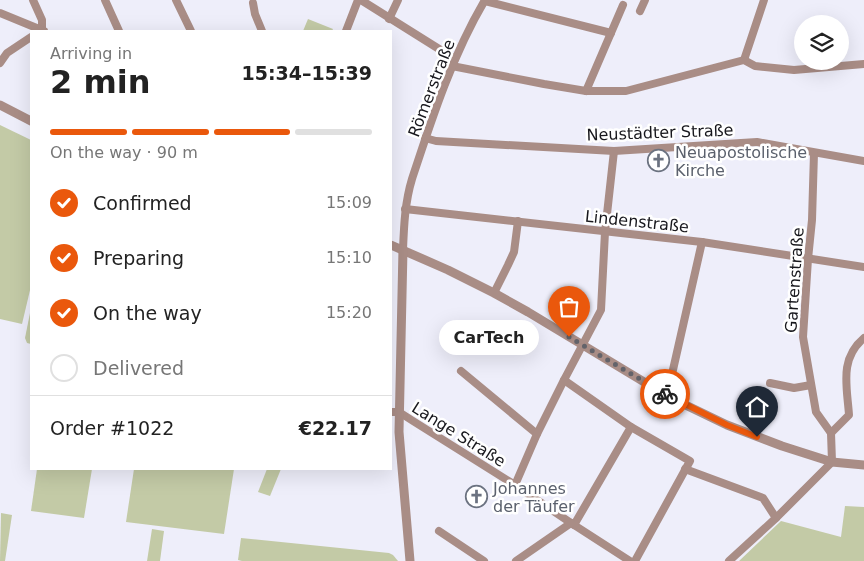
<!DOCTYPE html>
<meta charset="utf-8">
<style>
:root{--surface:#fff;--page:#f6f6f6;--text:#222;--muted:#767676;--line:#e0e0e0;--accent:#ea580c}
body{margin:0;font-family:"DejaVu Sans",sans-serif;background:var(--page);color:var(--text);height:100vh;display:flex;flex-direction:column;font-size:19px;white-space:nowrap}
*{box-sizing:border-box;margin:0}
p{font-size:16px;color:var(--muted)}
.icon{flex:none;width:28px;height:28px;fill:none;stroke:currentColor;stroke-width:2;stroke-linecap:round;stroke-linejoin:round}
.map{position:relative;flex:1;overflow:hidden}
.panel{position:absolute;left:30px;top:30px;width:362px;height:440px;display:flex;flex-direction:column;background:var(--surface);border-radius:0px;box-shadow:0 5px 20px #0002}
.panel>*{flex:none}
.buttons{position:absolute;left:794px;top:15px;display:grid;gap:10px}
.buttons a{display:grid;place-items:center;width:55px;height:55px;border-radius:50%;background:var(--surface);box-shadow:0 5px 20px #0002;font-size:25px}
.pin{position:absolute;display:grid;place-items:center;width:42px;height:42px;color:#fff;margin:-51px -21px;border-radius:50% 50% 50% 0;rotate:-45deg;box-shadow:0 0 5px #0007}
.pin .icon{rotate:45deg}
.courier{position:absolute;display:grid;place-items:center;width:50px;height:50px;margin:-25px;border:4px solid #ea580c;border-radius:50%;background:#fff;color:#222;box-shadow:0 1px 6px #0007}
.bubble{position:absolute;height:35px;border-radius:18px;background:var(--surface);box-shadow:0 5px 20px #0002;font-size:16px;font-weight:700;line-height:35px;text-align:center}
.head em{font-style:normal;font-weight:700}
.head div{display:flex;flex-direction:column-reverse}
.head{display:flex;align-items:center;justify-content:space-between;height:85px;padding:0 20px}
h1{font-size:32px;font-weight:700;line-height:38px}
.bar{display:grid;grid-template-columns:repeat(4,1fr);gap:8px 5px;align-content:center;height:60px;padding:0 20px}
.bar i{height:6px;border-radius:4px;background:var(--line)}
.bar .active{background:var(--accent)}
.bar p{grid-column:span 4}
.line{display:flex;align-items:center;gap:12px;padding:0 20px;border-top:1px solid var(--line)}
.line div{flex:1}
ol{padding:0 20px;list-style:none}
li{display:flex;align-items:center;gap:15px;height:55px}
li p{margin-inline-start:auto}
li .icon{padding:5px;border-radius:50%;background:var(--accent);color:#fff;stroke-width:4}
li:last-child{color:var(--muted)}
li i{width:28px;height:28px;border:2px solid var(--line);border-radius:50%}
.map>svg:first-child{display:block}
</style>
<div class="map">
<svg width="864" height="561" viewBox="0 0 864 561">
<rect width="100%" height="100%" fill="#eeeefa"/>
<!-- green -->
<g fill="#c3caa6">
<path d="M 308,19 L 333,29 L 332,31 L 303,31 Z"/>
<path d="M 0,125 L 31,140 L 31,286 L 22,324 L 0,319 Z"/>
<path d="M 31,308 L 31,344 L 27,343 L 25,338 Z"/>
<path d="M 37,469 L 92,469 L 84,518 L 31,511 Z"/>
<path d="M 134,469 L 234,469 L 224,534 L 126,522 Z"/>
<path d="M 267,469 L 281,469 L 270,496 L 258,492 Z"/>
<path d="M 845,506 L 864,507 L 864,561 L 739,561 L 781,521 L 841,537 Z"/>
<path d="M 1,513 L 12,515 L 5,561 L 0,561 Z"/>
<path d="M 152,529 L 164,531 L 160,561 L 147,561 Z"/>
<path d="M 241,538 L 389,553 L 393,555 L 398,561 L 242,561 L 238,560 Z"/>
</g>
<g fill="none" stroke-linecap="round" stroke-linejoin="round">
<!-- minor -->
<g stroke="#a98d86" stroke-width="8">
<path d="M 33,0 L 42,20 L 42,31 L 41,31"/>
<path d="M 105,0 L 119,31"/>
<path d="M 176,0 L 191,31"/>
<path d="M 361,0 L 455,59"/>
<path d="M 485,1 L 611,33"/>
<path d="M 253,3 L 255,14 L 262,31"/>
<path d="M 640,11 L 645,0"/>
<path d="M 0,13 L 44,31"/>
<path d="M 389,19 L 398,0"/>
<path d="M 346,31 L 358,0"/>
<path d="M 744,60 L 764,0"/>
<path d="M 0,63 L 7,53 L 31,37"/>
<path d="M 452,66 L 544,84 L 586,91 L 626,91 L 744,60 L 755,66 L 794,70 L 864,64"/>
<path d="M 586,91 L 623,5"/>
<path d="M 425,138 L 436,141 L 614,151 L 757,142 L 864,161"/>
<path d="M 405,209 L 702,242 L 864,267"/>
<path d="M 403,249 C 404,225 405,202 412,179 C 432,118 452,56 485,0"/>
<path d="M 494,293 L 508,265 L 514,252 L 518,221"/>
<path d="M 461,371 L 537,434"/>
<path d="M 564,380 L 631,427 L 690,461 L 635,561"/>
<path d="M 670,383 L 702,242"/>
<path d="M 770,383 L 794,388 L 811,385"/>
<path d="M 391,412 L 399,412 L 413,421 L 515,485 L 571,523 L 630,561"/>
<path d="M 831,433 L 849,415 C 847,386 839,359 864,338"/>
<path d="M 685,469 L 763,498 L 776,518"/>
<path d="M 515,485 L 537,434 L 564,380 L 601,310 L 605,232 L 614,151"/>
<path d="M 574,525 L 631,427"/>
<path d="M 439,531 L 484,561"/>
<path d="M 516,561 L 571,523"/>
<path d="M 729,561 L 776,518 L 832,462 L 831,433 L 816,412 L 803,337 L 808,259 L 812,220 L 814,153"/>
</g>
<!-- tertiary -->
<g stroke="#a98d86" stroke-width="9">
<path d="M 0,105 L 31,121"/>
<path d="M 391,245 L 448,270 L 494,293 L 528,312 L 669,397 L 727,425 L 782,446 L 832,462 L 864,465"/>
<path d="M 403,249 L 399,432 L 410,561"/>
</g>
</g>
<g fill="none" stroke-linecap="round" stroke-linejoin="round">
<!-- done -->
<path stroke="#63636a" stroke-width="5" stroke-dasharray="0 9" d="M 569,337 L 665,394"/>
<!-- route -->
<path stroke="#ea580c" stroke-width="6" d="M 665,394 L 727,425 L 757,437"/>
</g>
<!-- icons -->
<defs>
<symbol id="church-ring" viewBox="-11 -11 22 22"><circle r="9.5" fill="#fff" stroke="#6b7280" stroke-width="1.5"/><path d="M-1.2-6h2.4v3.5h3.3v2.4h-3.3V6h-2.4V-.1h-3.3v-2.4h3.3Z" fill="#6b7280"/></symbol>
</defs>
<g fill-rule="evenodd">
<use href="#church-ring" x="646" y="148" width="25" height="25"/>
<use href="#church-ring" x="464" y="484" width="25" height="25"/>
</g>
<g text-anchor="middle" stroke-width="5" stroke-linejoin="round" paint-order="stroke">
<!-- street labels -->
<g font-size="16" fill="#18181d" stroke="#fff">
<text transform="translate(431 88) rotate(-69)" y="6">Römerstraße</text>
<text transform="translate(660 132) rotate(-2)" y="6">Neustädter Straße</text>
<text transform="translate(637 221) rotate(6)" y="6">Lindenstraße</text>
<text transform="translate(794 280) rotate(-86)" y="6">Gartenstraße</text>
<text transform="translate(459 434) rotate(32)" y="6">Lange Straße</text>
</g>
<!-- worship labels -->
<g font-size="16" fill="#5b616d" stroke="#fff" text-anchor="start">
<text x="675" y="158">Neuapostolische<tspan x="675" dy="18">Kirche</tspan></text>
<text x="493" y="494">Johannes<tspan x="493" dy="18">der Täufer</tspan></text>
</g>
</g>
</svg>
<div class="buttons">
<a><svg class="icon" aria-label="layers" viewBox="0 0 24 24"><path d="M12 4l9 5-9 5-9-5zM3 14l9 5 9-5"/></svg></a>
</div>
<div class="pin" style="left:569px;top:337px;background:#ea580c"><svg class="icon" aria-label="bag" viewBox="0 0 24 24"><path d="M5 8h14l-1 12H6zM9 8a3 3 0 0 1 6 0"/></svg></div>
<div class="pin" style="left:757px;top:437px;background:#1f2937"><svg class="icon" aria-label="home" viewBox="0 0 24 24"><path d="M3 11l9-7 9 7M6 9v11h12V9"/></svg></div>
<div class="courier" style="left:665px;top:394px"><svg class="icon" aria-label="bike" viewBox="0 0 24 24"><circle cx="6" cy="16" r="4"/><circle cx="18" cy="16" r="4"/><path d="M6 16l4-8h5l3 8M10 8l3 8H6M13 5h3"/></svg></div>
<div class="bubble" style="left:439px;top:320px;width:100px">CarTech</div>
<section class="panel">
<div class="head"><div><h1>2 min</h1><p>Arriving in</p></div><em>15:34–15:39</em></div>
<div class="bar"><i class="active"></i><i class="active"></i><i class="active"></i><i></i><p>On the way · 90 m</p></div>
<ol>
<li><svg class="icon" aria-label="check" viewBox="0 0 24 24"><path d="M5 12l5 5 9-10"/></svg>Confirmed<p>15:09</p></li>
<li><svg class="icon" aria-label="check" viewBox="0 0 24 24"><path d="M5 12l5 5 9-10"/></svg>Preparing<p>15:10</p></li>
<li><svg class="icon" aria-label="check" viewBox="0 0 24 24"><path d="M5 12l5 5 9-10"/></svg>On the way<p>15:20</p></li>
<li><i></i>Delivered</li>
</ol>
<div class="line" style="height:65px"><div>Order #1022</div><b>€22.17</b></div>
</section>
</div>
